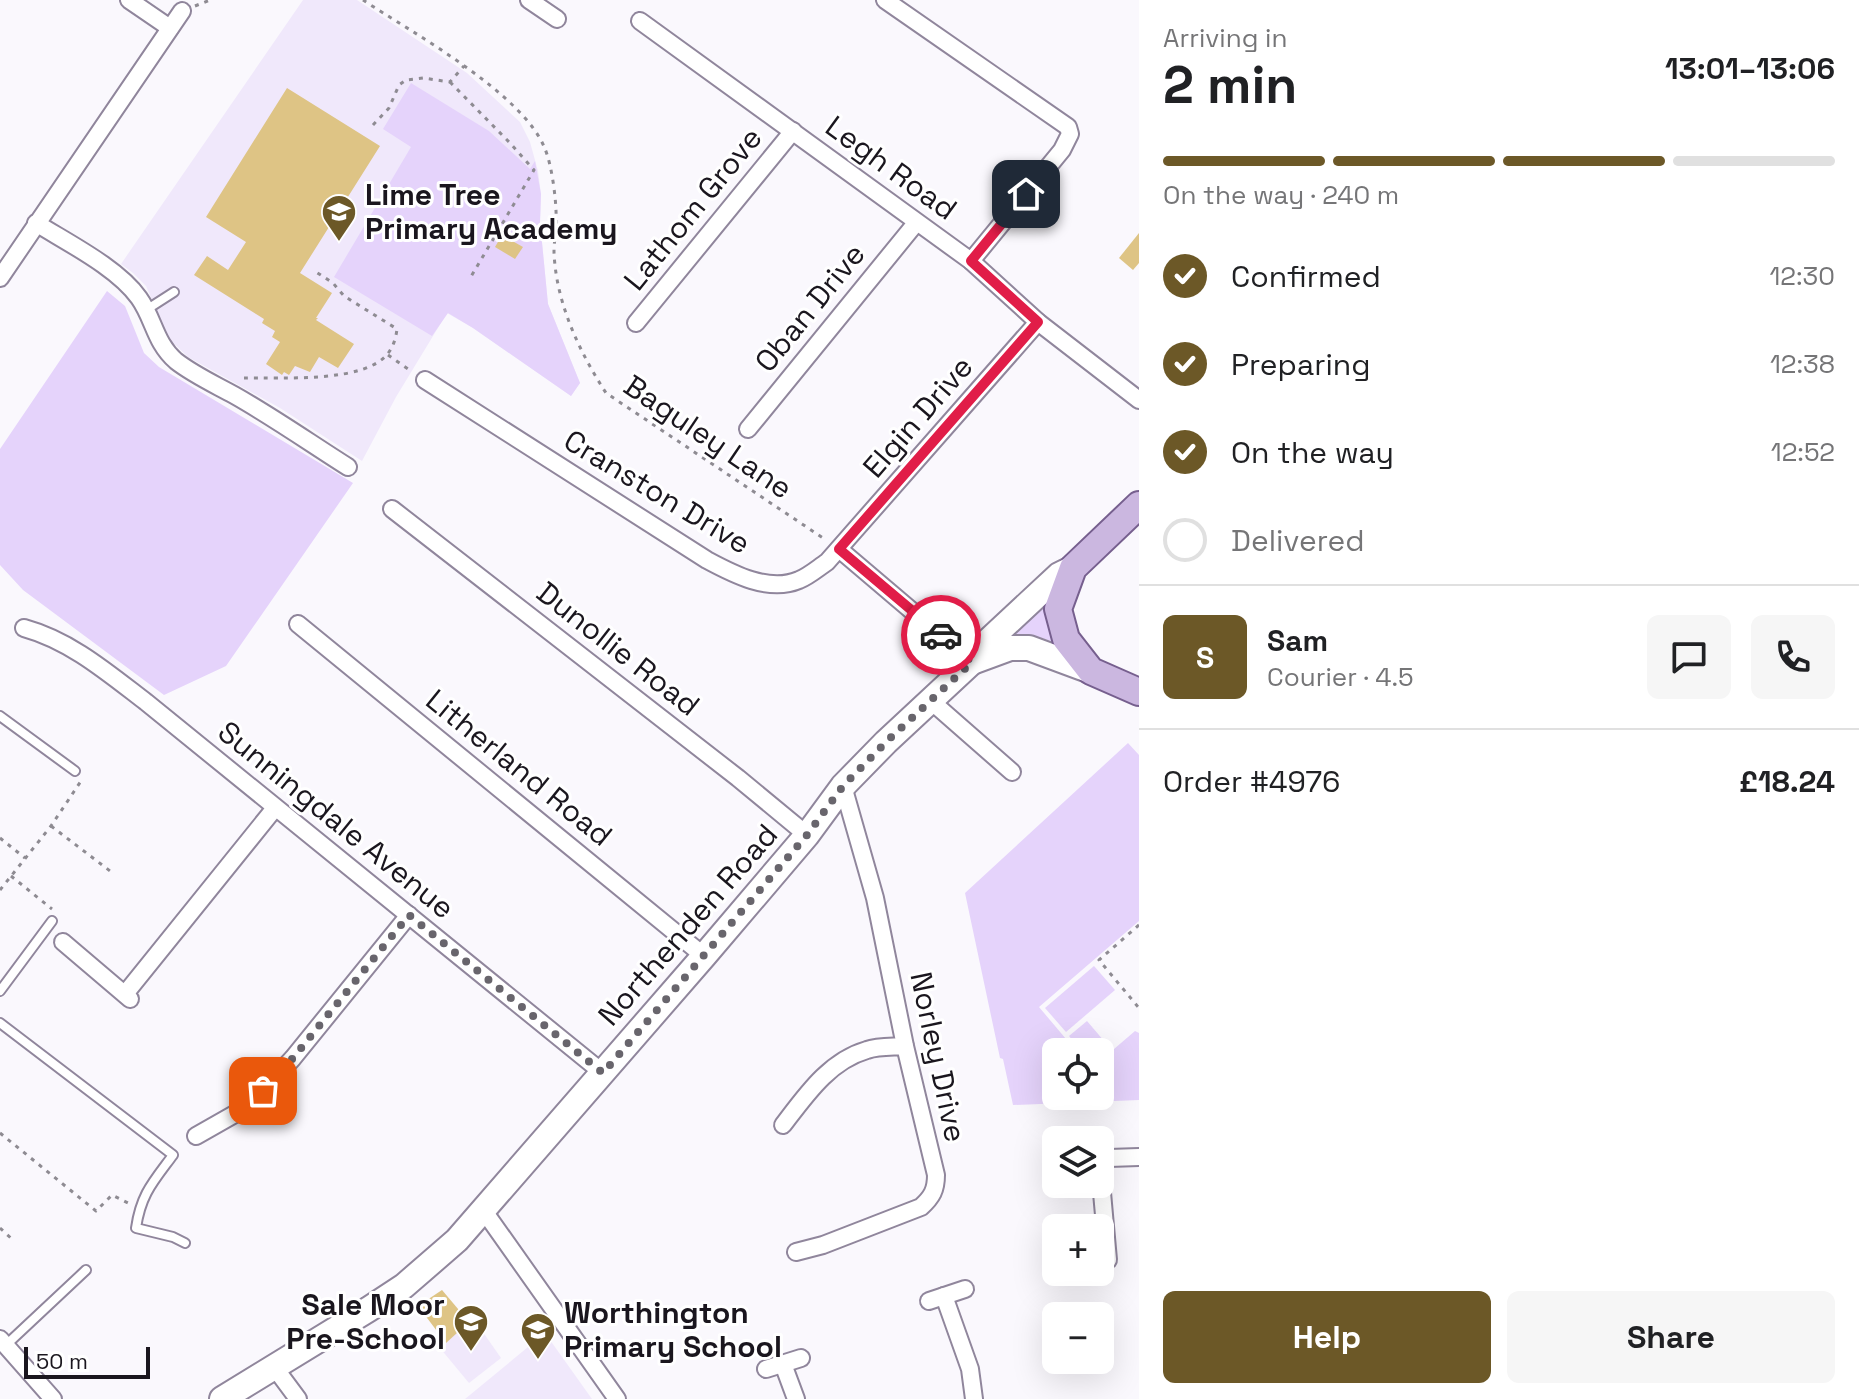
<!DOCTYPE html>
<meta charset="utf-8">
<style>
:root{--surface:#fff;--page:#f6f6f6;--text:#202124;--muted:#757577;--line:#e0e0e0;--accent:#6c5827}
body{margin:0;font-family:"Space Grotesk",sans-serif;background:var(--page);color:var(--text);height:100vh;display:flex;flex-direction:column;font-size:30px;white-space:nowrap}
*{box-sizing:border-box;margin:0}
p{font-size:26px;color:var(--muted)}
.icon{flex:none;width:44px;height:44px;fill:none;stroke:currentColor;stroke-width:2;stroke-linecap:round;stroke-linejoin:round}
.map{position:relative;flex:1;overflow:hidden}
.panel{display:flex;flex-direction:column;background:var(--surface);width:720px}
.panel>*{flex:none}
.tools{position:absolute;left:1042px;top:1038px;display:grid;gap:16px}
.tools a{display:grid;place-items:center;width:72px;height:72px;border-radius:12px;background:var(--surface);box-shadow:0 8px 32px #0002;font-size:40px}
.scale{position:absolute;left:24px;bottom:20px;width:126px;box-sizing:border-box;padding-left:8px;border:4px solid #1a161e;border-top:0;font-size:22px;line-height:28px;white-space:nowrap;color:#1a161e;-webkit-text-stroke:6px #fff;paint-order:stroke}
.pin{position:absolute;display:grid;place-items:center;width:68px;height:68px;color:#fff;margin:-34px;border-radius:16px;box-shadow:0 4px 12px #0006}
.courier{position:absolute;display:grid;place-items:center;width:80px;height:80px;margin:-40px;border:6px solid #e11d48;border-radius:50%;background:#fff;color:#222;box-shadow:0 2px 10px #0007}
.summary em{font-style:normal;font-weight:600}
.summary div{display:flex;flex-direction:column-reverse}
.summary{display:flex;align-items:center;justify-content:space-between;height:136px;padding:0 24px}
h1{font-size:52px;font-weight:600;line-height:60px}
.bar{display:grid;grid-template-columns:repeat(4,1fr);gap:12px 8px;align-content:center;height:96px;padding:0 24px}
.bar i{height:10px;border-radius:6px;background:var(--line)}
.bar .active{background:var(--accent)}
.bar p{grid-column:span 4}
.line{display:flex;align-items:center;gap:20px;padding:0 24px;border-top:2px solid var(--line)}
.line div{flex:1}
.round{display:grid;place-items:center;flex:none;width:84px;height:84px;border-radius:12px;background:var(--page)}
ol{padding:0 24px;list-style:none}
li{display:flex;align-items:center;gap:24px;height:88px}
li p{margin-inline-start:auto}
li .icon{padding:8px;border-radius:50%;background:var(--accent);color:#fff;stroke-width:4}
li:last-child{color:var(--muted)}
li i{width:44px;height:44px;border:4px solid var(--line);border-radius:50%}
.action{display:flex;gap:16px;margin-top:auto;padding:16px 24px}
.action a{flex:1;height:92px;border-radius:12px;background:var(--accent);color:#fff;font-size:32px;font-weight:600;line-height:92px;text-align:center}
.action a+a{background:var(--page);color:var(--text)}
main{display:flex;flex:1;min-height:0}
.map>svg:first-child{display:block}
</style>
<main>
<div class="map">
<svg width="1139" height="1399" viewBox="0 0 1139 1399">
<rect width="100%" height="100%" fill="#faf8fd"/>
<!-- built -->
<g fill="#f0e8fb">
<path d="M 303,0 L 357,0 L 467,73 L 520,122 L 530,142 L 538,171 L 541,194 L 540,222 L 548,304 L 580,383 L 571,396 L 473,328 L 447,313 L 396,397 L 362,461 L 280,408 L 188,357 L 169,339 L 146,286 L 133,273 L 121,264 Z"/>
<path d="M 473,1318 L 501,1358 L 469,1383 L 440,1348 Z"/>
<path d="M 545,1333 L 592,1399 L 465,1399 Z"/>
</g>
<!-- green -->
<g fill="#e5d3fb">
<path d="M 411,83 L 489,131 L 530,169 L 535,161 L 541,194 L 540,222 L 548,304 L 580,383 L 571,396 L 473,328 L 448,313 L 432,336 L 334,277 L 411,147 L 383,129 Z"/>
<path d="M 107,291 L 125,306 L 144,353 L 159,367 L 353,483 L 226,666 L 164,695 L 23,590 L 0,565 L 0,449 Z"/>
<path d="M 1048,598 L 1057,643 L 1035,636 L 1016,634 L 1015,628 Z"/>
<path d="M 1128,743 L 1139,755 L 1139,921 L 1039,1007 L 1077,1052 L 1056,1052 L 1056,1096 L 1100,1096 L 1100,1061 L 1135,1031 L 1139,1033 L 1139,1100 L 1013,1105 L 1003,1059 L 1000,1058 L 965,893 Z"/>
<path d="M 1094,966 L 1115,990 L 1066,1032 L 1045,1008 Z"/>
<path d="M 1087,1021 L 1110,1048 L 1100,1056 L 1100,1052 L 1082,1052 L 1069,1036 Z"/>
</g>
<!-- building -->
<g fill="#dec485">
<path d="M 287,88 L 380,146 L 300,273 L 332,293 L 316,318 L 318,318 L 316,320 L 354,344 L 338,368 L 319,357 L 310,372 L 295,366 L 289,375 L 284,372 L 282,375 L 266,364 L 280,342 L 272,337 L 275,331 L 262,323 L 264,319 L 194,275 L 207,256 L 228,270 L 246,242 L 206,217 Z"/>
<path d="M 1139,233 L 1139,263 L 1133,270 L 1119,258 Z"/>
<path d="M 502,235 L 523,247 L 515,259 L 495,247 Z"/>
<path d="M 442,1290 L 469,1322 L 446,1343 L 418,1306 Z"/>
</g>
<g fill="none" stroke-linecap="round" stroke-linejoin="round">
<defs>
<g id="service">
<path d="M 146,310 L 174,292"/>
<path d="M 0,716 L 75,771"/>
<path d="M 0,991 L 52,921"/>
<path d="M 0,1023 L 173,1155 C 153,1182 141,1194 136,1228 L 173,1237 L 185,1243"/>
<path d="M 6,1345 L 86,1270"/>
</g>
<g id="minor">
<path d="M 129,0 L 170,28"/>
<path d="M 529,0 L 557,19"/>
<path d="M 885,0 L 1068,127 L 1070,134 L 1062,150 L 971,261"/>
<path d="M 640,21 L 971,261 L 1038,322 L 1139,400"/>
<path d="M 36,223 C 68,243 118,268 139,298 C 154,319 155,343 176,361 C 194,375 214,384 234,395 C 273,417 310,443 348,467"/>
<path d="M 0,278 L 182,11"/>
<path d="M 636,323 L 793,131"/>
<path d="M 425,380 L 707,560 C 733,574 769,593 799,580 C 809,576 818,568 827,562 L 1038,322"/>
<path d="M 748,429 L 916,223"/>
<path d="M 392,509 L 738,778 L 807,835"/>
<path d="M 839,549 L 972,662"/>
<path d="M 298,624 L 704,956"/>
<path d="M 24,628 C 71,641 108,673 146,702 L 603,1073"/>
<path d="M 931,701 L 1012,772"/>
<path d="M 63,942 L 130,999"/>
<path d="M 125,994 L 275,808"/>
<path d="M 783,1125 C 806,1095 829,1061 867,1050 C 878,1046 893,1047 905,1046"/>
<path d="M 196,1136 L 240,1111 L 263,1091 L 293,1058 L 409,915"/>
<path d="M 1100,1164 L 1109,1158 L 1139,1157"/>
<path d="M 1100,1170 L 1108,1260"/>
<path d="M 484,1211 L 617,1399"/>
<path d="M 796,1252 L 823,1245 L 921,1207 C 932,1197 936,1190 936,1175 L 905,1046 L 875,898 L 843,786"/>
<path d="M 944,1296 L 970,1369 L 974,1399"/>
<path d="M 929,1301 L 965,1289"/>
<path d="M 0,1339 L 53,1399"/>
<path d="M 783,1364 L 796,1399"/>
<path d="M 275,1368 L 298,1399"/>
<path d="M 766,1369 L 801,1358"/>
</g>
<g id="secondary">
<path d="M 972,662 L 1010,648 L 1029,648 L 1091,671"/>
<path d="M 222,1399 L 369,1309 L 404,1286 L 457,1240 L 704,956 L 807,835 L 843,786 L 886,742 L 972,662 L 987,642 L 1059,575 L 1073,568"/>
</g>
<path id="primary" d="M 1139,505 L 1073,568 L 1058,609 L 1066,639 L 1091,671 L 1139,692"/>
</defs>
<!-- service casing -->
<use href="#service" stroke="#90869c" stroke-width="12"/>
<!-- minor casing -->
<use href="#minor" stroke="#90869c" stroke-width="20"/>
<!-- secondary casing -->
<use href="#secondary" stroke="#90869c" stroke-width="28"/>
<!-- primary casing -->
<use href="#primary" stroke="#765f8e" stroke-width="30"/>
<!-- path -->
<g stroke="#8e8b92" stroke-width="3" stroke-dasharray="4 6" stroke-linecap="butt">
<path d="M 363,0 C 413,33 524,94 545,149 C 552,165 557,204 556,221 C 556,232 554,242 554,252 C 556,303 579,351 606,393 L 826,540"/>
<path d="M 195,6 L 210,0"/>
<path d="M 450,82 L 509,142 L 534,170 L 469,280"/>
<path d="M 373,125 L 389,108 L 399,85 L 406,80 L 423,78 L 450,82 L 464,66"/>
<path d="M 388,355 L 411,371"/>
<path d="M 244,378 C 280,377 367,384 389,352 C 394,345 396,337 397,329 L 344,296 L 333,283 L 313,270"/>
<path d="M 51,826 L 114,874"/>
<path d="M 0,838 L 25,858"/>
<path d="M 11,876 L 52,909"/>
<path d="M 0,890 L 51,826 L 81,781"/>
<path d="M 1139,925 L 1099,960 L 1139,1008"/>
<path d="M 0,1133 L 96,1211 L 112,1195 L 128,1203"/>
<path d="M 0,1228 L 13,1240"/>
</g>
<!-- service -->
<use href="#service" stroke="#fff" stroke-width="8"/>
<!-- minor -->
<use href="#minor" stroke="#fff" stroke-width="16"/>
<!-- secondary -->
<use href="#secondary" stroke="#fff" stroke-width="24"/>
<!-- primary -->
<use href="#primary" stroke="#cbb7e0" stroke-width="26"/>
</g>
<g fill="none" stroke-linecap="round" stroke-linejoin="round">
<!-- done -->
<path stroke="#68656c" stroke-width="8" stroke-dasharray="0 14.4" d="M 263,1091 L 293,1058 L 409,915 L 603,1073 L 807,835 L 843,786 L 886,742 L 972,662 L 941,635"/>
<!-- route -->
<path stroke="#e11d48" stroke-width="10" d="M 941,635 L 839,549 L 1038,322 L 971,261 L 1026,194"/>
</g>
<!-- icons -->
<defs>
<symbol id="school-pin" viewBox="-11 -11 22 30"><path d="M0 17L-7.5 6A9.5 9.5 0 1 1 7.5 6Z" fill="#6c5827" stroke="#fff"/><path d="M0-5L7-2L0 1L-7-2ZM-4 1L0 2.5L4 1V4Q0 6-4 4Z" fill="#fff"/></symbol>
</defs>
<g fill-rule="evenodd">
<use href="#school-pin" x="319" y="192" width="40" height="54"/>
<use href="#school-pin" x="451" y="1302" width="40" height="54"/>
<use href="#school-pin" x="518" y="1310" width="40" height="54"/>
</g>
<g text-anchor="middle" stroke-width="6" stroke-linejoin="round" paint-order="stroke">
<!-- street labels -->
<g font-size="30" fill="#1a161e" stroke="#fff">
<text transform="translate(891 168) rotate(36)" y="10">Legh Road</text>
<text transform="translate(693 209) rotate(-51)" y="10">Lathom Grove</text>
<text transform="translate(810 308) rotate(-51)" y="10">Oban Drive</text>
<text transform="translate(918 417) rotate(-49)" y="10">Elgin Drive</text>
<text transform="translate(708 437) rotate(34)" y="10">Baguley Lane</text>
<text transform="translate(657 492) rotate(31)" y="10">Cranston Drive</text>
<text transform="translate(618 649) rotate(38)" y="10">Dunollie Road</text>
<text transform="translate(519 768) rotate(39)" y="10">Litherland Road</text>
<text transform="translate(336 820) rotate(39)" y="10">Sunningdale Avenue</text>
<text transform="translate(688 925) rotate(-49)" y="10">Northenden Road</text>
<text transform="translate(938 1057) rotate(78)" y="10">Norley Drive</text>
</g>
<!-- poi labels -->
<g font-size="30" font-weight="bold" fill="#1a161e" stroke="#fff" text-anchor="start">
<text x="365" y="205">Lime Tree<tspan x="365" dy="34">Primary Academy</tspan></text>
<text x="445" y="1315" text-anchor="end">Sale Moor<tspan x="445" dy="34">Pre-School</tspan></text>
<text x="564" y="1323">Worthington<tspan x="564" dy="34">Primary School</tspan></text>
</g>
</g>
</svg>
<div class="tools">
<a><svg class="icon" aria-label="locate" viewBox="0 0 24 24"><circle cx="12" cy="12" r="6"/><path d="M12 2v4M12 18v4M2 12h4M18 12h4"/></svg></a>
<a><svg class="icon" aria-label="layers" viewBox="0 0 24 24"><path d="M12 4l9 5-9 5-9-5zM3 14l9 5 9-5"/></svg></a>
<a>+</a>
<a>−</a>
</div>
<div class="scale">50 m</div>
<div class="pin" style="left:263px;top:1091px;background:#ea580c"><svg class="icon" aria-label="bag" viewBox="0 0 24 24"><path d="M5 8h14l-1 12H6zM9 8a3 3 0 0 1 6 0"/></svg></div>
<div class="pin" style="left:1026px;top:194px;background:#1f2937"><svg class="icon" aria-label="home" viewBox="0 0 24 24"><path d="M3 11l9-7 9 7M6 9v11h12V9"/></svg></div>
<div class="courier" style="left:941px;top:635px"><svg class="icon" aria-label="car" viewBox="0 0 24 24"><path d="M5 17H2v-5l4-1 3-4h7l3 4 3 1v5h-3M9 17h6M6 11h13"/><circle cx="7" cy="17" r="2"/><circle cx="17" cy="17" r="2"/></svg></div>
</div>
<section class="panel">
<div class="summary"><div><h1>2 min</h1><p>Arriving in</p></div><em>13:01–13:06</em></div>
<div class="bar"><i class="active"></i><i class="active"></i><i class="active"></i><i></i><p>On the way · 240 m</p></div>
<ol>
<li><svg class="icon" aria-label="check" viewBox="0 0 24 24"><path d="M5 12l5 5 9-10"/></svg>Confirmed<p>12:30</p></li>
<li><svg class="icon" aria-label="check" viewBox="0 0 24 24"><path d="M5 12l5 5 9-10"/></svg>Preparing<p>12:38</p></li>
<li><svg class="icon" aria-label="check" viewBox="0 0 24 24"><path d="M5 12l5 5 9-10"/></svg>On the way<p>12:52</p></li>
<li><i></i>Delivered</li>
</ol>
<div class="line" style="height:144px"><b class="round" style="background:var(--accent);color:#fff">S</b><div><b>Sam</b><p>Courier · 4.5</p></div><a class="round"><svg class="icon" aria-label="chat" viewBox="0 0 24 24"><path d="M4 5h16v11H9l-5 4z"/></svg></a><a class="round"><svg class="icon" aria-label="phone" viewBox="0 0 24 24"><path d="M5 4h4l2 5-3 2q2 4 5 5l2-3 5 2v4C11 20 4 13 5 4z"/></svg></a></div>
<div class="line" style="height:104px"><div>Order #4976</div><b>£18.24</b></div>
<div class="action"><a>Help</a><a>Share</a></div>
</section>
</main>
